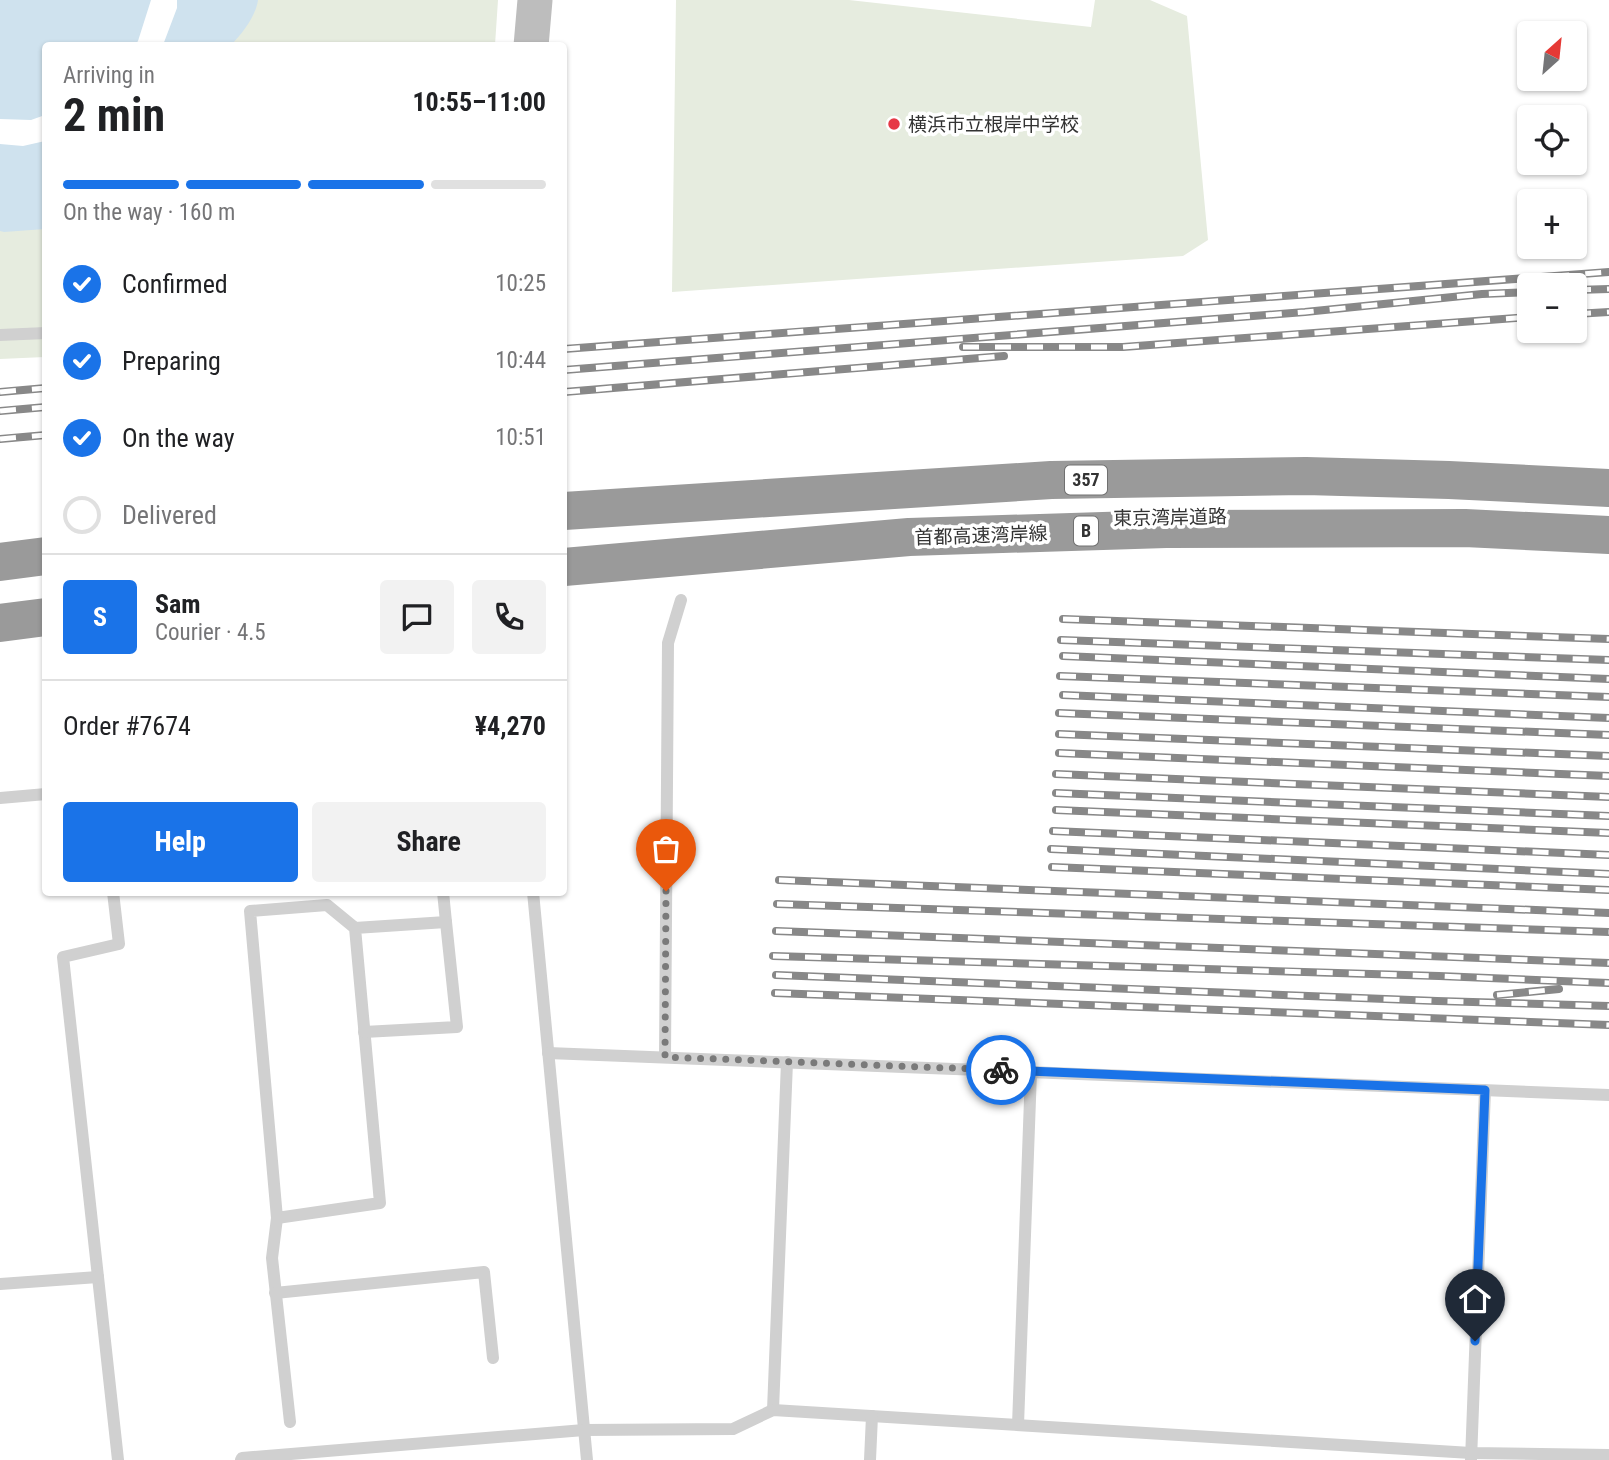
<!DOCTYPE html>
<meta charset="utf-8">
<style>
:root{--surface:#fff;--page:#f2f2f2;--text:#202124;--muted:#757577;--line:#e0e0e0;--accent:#1a73e8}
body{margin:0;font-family:"Roboto Condensed","Noto Sans JP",sans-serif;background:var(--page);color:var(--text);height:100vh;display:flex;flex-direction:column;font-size:26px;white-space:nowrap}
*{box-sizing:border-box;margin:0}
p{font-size:23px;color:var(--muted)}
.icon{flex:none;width:38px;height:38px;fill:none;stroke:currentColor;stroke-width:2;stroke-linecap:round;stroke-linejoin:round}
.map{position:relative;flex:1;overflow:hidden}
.details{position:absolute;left:42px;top:42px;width:525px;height:854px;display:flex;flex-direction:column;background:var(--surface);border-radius:7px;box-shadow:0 2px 5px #0004}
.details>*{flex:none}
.needle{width:46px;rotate:27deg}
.controls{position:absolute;left:1517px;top:21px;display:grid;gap:14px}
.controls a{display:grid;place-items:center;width:70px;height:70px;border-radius:7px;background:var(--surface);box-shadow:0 2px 5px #0004;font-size:35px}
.pin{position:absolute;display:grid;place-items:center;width:60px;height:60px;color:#fff;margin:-72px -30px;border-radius:50% 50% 50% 0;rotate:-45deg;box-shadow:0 0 7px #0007}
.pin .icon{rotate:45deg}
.courier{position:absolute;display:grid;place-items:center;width:70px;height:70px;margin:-35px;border:5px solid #1a73e8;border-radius:50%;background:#fff;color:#222;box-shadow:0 2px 9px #0007}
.overview em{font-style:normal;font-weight:700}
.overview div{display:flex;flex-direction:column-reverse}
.overview{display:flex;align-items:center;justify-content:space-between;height:119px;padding:0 21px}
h1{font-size:46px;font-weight:700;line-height:52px}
.bar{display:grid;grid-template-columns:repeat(4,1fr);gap:10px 7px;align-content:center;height:84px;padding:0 21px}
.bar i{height:9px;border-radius:5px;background:var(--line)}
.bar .active{background:var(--accent)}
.bar p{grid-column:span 4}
.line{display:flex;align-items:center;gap:18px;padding:0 21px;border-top:2px solid var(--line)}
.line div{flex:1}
.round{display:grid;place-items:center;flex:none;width:74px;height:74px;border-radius:7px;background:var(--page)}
ol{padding:0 21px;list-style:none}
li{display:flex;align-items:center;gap:21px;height:77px}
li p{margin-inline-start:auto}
li .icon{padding:7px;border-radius:50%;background:var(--accent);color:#fff;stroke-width:4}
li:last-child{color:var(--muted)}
li i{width:38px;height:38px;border:4px solid var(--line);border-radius:50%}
.primary-button{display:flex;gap:14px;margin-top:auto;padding:14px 21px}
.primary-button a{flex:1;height:80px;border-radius:7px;background:var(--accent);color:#fff;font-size:28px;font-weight:700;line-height:80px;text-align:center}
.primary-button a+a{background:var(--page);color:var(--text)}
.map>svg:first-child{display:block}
</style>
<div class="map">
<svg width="1609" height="1460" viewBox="0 0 1609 1460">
<rect width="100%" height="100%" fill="#fff"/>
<!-- green -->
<g fill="#e6ecdf">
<path d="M 0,0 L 498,0 L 495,45 L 46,46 L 45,357 L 0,359 Z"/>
<path d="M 676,0 L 849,0 L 1091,27 L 1095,0 L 1150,0 L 1187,16 L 1208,240 L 1183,256 L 672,292 Z"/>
</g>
<!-- water -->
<path fill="#cfe2ee" d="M 0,0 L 258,0 C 256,16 242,34 231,45 L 46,46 L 45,229 L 4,232 L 0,231 Z"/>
<!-- pier -->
<g fill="#fff">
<path d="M 151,0 L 177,0 L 177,8 L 163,45 L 135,45 L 138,41 Z"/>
<path d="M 45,115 L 45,141 L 23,146 L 0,144 L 0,119 L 31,120 Z"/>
</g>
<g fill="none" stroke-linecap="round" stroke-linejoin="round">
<!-- lane -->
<g stroke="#d0d0d0" stroke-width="12">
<path d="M 0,335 L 46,333"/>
<path d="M 0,798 L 46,794"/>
<path d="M 113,892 L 119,944 L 63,957 L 118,1460"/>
<path d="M 533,892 L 587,1460"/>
<path d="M 355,928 L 380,1203 L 277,1218 L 250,911 L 327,905 L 355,928 L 446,922 L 443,892"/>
<path d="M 364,1032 L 457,1027 L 446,922"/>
<path d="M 548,1053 L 1609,1095"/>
<path d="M 665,1057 L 668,643 L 681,600"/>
<path d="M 277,1218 L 272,1258 L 290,1422"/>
<path d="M 0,1284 L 98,1277"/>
<path d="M 275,1293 L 484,1272 L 493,1358"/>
<path d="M 773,1410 L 787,1062"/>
<path d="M 1018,1425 L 1031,1072"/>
<path d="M 241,1460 L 242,1458 L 584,1430 L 733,1429 L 773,1410 L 1471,1453 L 1609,1455"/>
<path d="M 870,1460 L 872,1416"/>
<path d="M 1471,1460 L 1485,1090"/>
</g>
<!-- secondary -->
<path stroke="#bdbdbd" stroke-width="35" d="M 531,46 L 535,0"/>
<!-- highway -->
<g stroke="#9a9a9a" stroke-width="38">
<path d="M 564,511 L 1051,480 L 1306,476 L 1449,480 L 1609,488"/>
<path d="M 0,562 L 46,556"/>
<path d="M 564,567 L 909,537 L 1166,529 L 1465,528 L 1609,535"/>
<path d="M 0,623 L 46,617"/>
</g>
<defs>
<g id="rail">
<path d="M 1575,290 L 1609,289"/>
<path d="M 1575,314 L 1609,312"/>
<path d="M 963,347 L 1123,347 L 1530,317"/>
<path d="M 564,349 L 1609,272"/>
<path d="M 564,370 L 1305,312 L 1482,294 L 1530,292"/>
<path d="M 0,392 L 46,388"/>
<path d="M 564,392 L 1004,356"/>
<path d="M 0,411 L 46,407"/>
<path d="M 0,439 L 46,435"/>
<path d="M 1063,619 L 1609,639"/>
<path d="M 1061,640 L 1609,660"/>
<path d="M 1063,656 L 1609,679"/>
<path d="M 1060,676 L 1609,697"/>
<path d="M 1063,695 L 1609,718"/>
<path d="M 1059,713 L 1609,735"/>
<path d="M 1059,734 L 1609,756"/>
<path d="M 1059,753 L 1609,776"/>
<path d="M 1056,774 L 1609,797"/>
<path d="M 1056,793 L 1609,816"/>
<path d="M 1056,810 L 1609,833"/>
<path d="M 1053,831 L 1609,855"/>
<path d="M 1051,849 L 1609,874"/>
<path d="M 1052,867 L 1609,890"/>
<path d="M 779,880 L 1609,913"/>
<path d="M 777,904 L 1609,932"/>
<path d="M 776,931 L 1609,963"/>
<path d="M 773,956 L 1439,976 L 1609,983"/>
<path d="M 776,975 L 1437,1001 L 1609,1006"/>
<path d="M 775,993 L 1609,1025"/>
<path d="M 1497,995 L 1559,989"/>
</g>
</defs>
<!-- rail casing -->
<use href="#rail" stroke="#888" stroke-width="8"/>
<!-- rail -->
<use href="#rail" stroke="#fff" stroke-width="5" stroke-dasharray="16" stroke-linecap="butt"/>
</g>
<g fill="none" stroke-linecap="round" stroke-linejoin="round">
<!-- done -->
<path stroke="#7a7a7a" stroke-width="7" stroke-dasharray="0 12.6" d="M 666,891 L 665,1057 L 1001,1070"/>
<!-- route -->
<path stroke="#1a73e8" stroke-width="9" d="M 1001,1070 L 1485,1090 L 1475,1341"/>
</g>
<!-- markers -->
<circle fill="#e63946" stroke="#fff" stroke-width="2.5" cx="894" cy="124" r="7"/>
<g text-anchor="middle" stroke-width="7" stroke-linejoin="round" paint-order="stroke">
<!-- shield labels -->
<g fill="#fff" stroke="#707070" stroke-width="2">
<rect x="1065" y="465.5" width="42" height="29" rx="5"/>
<rect x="1074" y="516.5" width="24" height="29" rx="5"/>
</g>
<g font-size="18" font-weight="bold" fill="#333">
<text x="1086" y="486">357</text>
<text x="1086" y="537">B</text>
</g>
<!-- poi labels -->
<g font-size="19" fill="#333" stroke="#fff" text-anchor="start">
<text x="908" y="131">横浜市立根岸中学校</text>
</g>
<!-- street labels -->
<g font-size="19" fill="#333" stroke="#fff">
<text transform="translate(1170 517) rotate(-1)" y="7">東京湾岸道路</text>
<text transform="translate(981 535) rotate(-2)" y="7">首都高速湾岸線</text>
</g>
</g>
</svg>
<div class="controls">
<a><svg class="needle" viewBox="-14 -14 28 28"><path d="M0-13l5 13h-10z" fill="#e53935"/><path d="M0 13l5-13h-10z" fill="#757577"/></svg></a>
<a><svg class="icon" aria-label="locate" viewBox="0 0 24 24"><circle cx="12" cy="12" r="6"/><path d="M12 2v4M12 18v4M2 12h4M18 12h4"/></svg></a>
<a>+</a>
<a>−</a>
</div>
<div class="pin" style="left:666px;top:891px;background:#ea580c"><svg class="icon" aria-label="bag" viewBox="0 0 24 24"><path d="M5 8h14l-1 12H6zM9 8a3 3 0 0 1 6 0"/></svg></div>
<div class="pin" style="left:1475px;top:1341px;background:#1f2937"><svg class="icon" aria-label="home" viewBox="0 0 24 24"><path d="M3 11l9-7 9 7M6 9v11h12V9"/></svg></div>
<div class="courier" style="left:1001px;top:1070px"><svg class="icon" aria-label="bike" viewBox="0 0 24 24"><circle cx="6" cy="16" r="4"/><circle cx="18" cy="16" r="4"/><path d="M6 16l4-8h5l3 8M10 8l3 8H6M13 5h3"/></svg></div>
<section class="details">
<div class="overview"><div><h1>2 min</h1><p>Arriving in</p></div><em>10:55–11:00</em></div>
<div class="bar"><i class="active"></i><i class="active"></i><i class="active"></i><i></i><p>On the way · 160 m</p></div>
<ol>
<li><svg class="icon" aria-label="check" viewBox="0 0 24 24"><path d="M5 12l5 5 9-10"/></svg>Confirmed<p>10:25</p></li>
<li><svg class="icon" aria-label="check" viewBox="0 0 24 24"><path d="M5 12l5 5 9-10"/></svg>Preparing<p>10:44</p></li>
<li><svg class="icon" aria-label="check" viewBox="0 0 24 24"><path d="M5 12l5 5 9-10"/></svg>On the way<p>10:51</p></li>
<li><i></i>Delivered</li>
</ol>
<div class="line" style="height:126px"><b class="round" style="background:var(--accent);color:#fff">S</b><div><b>Sam</b><p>Courier · 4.5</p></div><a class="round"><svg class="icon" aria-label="chat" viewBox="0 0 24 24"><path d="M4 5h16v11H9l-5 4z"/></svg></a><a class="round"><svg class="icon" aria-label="phone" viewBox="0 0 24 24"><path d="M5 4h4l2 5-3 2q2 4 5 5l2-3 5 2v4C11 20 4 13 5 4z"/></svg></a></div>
<div class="line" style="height:91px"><div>Order #7674</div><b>¥4,270</b></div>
<div class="primary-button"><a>Help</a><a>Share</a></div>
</section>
</div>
